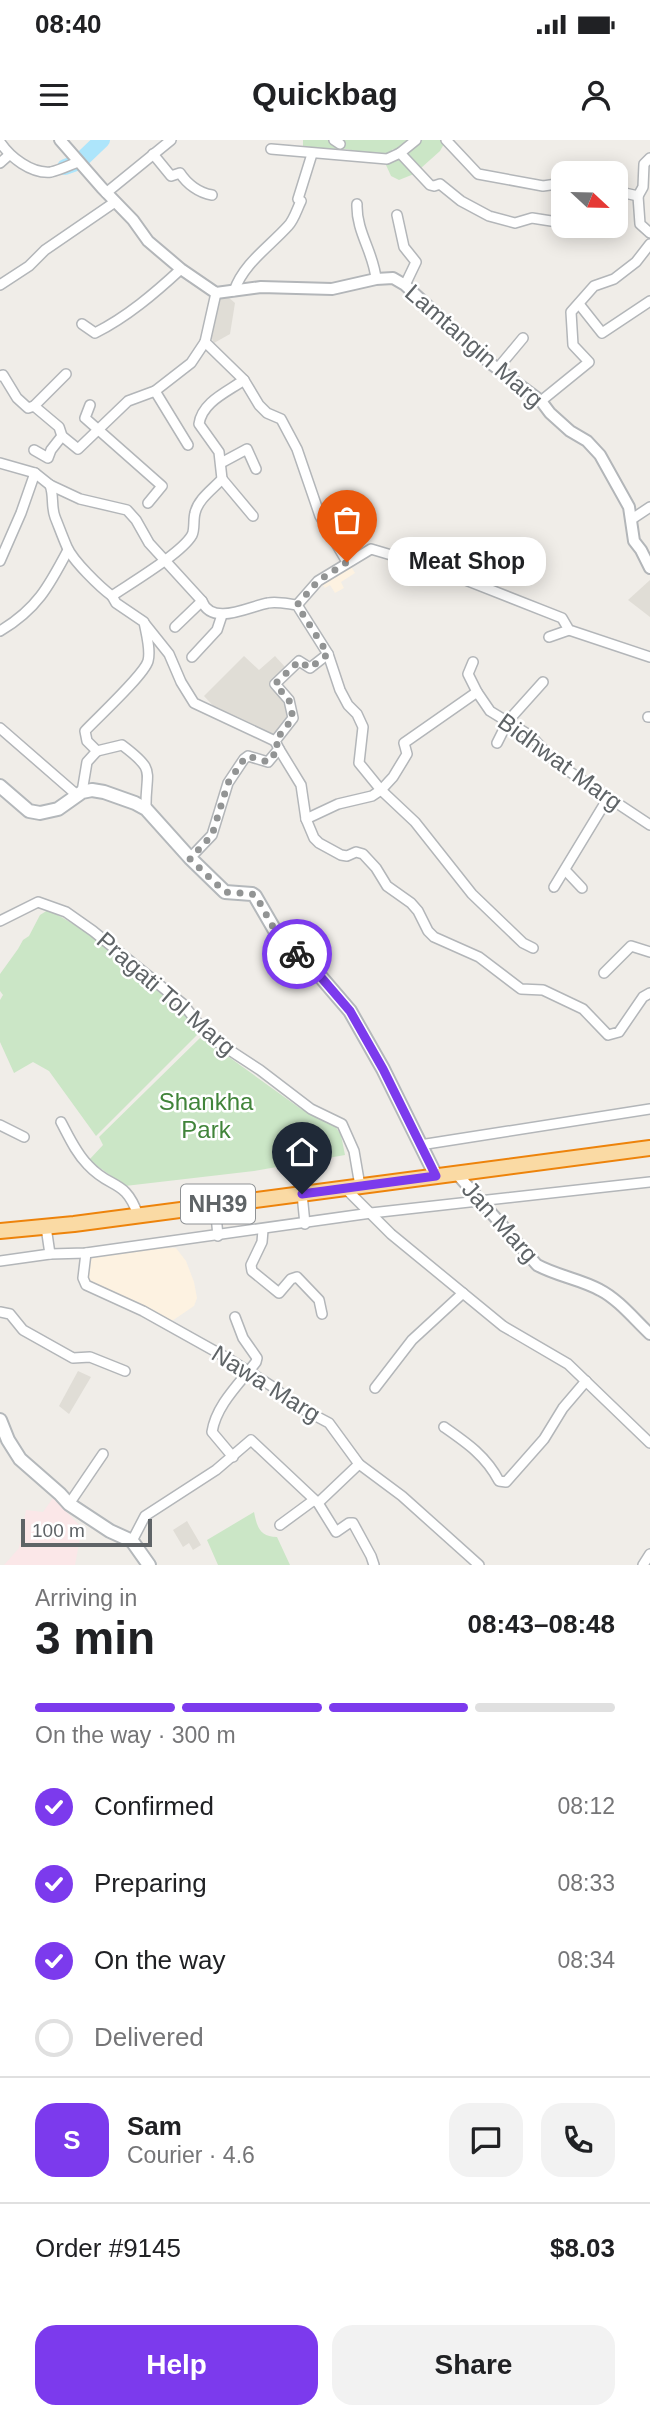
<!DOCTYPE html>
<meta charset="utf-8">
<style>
:root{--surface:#fff;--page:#f2f2f2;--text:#202124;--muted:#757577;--line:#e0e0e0;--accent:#7c3aed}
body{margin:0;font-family:Helvetica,sans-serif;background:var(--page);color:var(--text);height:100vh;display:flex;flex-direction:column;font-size:26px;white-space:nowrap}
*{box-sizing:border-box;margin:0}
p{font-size:23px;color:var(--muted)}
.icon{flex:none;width:38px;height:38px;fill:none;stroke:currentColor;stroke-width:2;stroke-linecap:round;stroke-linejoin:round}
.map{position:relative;height:1425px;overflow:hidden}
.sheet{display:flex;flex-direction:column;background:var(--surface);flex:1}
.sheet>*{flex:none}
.needle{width:46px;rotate:112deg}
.tools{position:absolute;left:551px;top:21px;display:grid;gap:14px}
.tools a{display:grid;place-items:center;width:77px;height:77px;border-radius:14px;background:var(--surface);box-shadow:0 4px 18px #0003;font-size:35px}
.scale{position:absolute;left:21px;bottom:18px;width:131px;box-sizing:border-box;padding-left:7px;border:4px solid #5f6467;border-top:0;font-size:19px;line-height:24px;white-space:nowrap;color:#5f6467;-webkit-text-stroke:5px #fff;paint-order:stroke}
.pin{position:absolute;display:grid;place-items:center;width:60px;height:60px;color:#fff;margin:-72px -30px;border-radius:50% 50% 50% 0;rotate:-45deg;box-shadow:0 0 7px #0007}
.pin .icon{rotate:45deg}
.courier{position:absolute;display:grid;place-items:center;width:70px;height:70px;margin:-35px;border:5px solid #7c3aed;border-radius:50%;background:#fff;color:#222;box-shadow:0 2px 9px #0007}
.bubble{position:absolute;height:49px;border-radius:21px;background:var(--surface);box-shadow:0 4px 18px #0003;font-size:23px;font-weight:800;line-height:49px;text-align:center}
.summary em{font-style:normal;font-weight:800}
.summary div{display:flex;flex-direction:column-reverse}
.summary{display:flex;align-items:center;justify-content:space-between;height:119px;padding:0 35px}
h1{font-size:46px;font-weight:800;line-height:52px}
.bar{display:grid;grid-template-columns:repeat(4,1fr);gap:10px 7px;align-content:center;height:84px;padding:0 35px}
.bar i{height:9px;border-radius:5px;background:var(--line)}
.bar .selected{background:var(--accent)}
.bar p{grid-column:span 4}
.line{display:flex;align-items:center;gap:18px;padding:0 35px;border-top:2px solid var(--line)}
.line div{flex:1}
.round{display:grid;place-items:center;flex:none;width:74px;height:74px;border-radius:21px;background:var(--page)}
ol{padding:0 35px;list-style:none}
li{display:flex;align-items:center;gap:21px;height:77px}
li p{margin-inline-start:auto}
li .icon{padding:7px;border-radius:50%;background:var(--accent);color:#fff;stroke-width:4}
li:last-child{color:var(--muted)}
li i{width:38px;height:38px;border:4px solid var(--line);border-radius:50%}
.primary-button{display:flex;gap:14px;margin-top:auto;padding:14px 35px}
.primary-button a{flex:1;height:80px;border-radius:21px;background:var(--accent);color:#fff;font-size:28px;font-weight:800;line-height:80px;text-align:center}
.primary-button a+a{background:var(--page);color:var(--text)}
.status{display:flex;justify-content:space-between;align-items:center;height:49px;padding:0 35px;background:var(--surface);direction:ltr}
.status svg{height:19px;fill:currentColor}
header{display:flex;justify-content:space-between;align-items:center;height:91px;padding:0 35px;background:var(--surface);font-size:32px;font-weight:800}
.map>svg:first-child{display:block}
</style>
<div class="status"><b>08:40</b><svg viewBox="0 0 49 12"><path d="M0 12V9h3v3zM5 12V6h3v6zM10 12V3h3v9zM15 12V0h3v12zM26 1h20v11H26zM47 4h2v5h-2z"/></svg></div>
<header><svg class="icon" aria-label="menu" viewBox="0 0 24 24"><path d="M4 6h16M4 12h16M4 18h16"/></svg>Quickbag<svg class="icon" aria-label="person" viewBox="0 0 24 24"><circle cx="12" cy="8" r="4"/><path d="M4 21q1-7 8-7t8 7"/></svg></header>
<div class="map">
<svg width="650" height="1425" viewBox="0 0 650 1425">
<rect width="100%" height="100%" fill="#f0ede8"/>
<!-- commercial -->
<g fill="#fdf2e1">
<path d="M 349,423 L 355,433 L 341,442 L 344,448 L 335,453 L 330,445 L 325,448 L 321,443 Z"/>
<path d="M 176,1108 L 186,1121 L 194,1142 L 197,1158 L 194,1166 L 169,1183 L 91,1142 L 85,1130 L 90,1117 L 103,1114 L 131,1109 Z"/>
</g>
<!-- education -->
<g fill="#e0ddd6">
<path d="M 228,157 L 235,163 L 230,194 L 214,203 L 210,195 L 217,160 Z"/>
<path d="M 650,440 L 650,477 L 628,460 Z"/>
<path d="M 244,516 L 259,530 L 275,516 L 286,528 L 273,544 L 291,577 L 274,595 L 218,571 L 204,556 Z"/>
<path d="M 78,1231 L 91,1237 L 69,1274 L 59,1266 Z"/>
<path d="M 187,1381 L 201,1405 L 193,1410 L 189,1403 L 183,1407 L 173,1390 Z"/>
</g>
<!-- medical -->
<path fill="#fbe7e8" d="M 53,1358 L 82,1388 L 75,1425 L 4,1425 L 19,1408 L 26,1370 L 43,1372 Z"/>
<!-- green -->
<g fill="#cbe6c6">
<path d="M 303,0 L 414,0 L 402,11 L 393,9 L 386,17 L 346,9 L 303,9 Z"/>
<path d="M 422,0 L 443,0 L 444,4 L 440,11 L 421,28 L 407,15 Z"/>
<path d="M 399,17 L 414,34 L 399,40 L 391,36 L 386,25 Z"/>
<path d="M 48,770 C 93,793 176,848 198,894 L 96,996 L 49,931 L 33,922 L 14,933 L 0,902 L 0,860 L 3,855 L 0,851 L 0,834 L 18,809 L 23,800 L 29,796 L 40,775 Z"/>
<path d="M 201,897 L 301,969 L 332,981 L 341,995 L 345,1015 L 254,1031 L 125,1046 L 89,1020 L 103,1005 L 99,997 Z"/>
<path d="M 254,1372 C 257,1387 260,1397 277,1397 L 290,1425 L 218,1425 L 207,1400 Z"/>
</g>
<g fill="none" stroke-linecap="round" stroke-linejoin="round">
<!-- river -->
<path stroke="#ade5fb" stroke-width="16" d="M 65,27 L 79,22 L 102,0"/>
<defs>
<g id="minor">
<path d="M 334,0 L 340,4"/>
<path d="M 446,0 L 478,34 L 543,46 L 564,43"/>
<path d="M 0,2 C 10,17 31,34 51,32 C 60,30 70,25 78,22"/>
<path d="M 271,9 L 387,19 L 400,13 L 430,45 L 434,46 L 440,44 L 461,61 L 489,76 L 515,83 L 532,78 L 564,83"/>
<path d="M 400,13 L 416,0"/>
<path d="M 153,14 L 171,36 L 180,33 C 187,44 199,53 212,55"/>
<path d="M 0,23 L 9,15"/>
<path d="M 616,51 L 638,56 L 643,47 L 644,24 L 650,18"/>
<path d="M 106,53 L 171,0"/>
<path d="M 638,56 L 640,84 L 650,93"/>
<path d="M 357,64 C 356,92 374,113 376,139"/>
<path d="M 397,75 L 404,107 L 416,122 L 405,145"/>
<path d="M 579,86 L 592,86"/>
<path d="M 0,145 L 29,126 L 45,110 L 115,62"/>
<path d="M 234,151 C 244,123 269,107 288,86 C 294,80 297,69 301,61 L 298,59 L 312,14"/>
<path d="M 579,164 L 602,193 L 650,161"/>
<path d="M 82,184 L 95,193 C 127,177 155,153 181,129"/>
<path d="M 498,228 L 523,198"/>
<path d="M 0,236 L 3,235 L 17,258 L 28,268 L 34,266 L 59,287 L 62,296 L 78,309 L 128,261 L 155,251 L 191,223 L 205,202"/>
<path d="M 244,240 L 259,265 L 267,273 L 281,279 L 297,309 L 320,376 L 347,422"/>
<path d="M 155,251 L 188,305"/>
<path d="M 541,261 L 589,222 L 573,205 L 571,172 L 594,146 L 614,139 L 636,122 L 650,104"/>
<path d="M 90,265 L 85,278 L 162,346 L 148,363"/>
<path d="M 34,266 L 66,234"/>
<path d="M 34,310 L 48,318 L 51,310 L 62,296"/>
<path d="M 0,323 L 35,333 L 50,345 L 80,359 L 127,370 L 136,380 L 149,403 L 202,461 C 212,487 250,466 268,463 C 277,461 288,464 297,465 L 328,514 L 310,528 L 299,521 L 275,544 L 289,560 L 293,578 L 275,601 L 279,609 L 268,622 L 248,616 L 244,619 L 228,643 L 212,695 L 190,718"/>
<path d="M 221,323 L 247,309 L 256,329"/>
<path d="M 222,339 L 253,376"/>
<path d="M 50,345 C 54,355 51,367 55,377 C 59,387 63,398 67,407 C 73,421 100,447 112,456"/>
<path d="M 632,379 L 650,367"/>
<path d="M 0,421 L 21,373 L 35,333"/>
<path d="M 297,465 L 318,441 L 371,409 L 435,428 L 562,478 L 569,490 L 650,517"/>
<path d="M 145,484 L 169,514 L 181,542 L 194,563 L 275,601"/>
<path d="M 175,487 L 202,461"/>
<path d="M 0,491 C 37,469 49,446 68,410"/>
<path d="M 549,497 L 569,490"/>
<path d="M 328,514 L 340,550 L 348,565 L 357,574 L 363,587 L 359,623 L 381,650 L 415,682 L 472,754 L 523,803 L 533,808"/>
<path d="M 192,517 L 217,490 L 222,475"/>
<path d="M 473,522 L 468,534 L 477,552 L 490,571 L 531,596 L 555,622 L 650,685"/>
<path d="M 648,577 L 650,577"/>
<path d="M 0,588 L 77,655"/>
<path d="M 497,603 L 508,581 L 543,542"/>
<path d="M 279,609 L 301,645 L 306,679 L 314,698 L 319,703 L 341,715 L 347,716 L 356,712 L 363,714 L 376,728 L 387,746 L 411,763 L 418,771 L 428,791 L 434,797 L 479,817 L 521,849 L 543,850 L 583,869 L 608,895 L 619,892 L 643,857 L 650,853"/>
<path d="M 82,652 L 87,622 L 97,611"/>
<path d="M 146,669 C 145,630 158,632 122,605 L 97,611 L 87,601 L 85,591 C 97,578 144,535 148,521 C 151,510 146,493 144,482 L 116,463 L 112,456 C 131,443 182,413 192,395 C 195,389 193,380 195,373 C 198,359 213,349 222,339 L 219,312 L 199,284 C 202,262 227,252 244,240 L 205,202 L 216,153"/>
<path d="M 306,679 L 338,664 L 372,656 L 381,650 L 393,637 L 407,614 L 404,603 L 477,552"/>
<path d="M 566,731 L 582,748"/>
<path d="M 554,747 L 608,658"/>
<path d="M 0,781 L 38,762 L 66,772 L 93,791 L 183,864 L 208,896 L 260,930 L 311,969 L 342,984 L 354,1011 L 360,1046"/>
<path d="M 604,833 L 631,806 L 650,812"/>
<path d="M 61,982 C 69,997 76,1013 88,1025 C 111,1050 125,1038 138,1075"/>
<path d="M 0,985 L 24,997"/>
<path d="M 420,1005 L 650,969"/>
<path d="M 346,1049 L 391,1094 L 503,1186 L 568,1224 L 650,1303"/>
<path d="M 302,1054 L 305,1084"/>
<path d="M 215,1065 L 218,1096"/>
<path d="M 46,1087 L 50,1114"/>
<path d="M 263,1090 L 262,1102 L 251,1125 L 252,1131 L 279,1153 L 291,1139 L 297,1137 L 319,1160 L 322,1174"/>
<path d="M 86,1113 L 83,1138 L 86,1145 L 143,1171 L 229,1219 L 273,1247 L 295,1265 L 329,1283 L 359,1324 L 402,1356 L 479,1425"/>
<path d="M 0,1121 L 50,1114 L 86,1113 L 371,1073 L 650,1042"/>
<path d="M 0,1172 L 10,1174 L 23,1190 L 73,1218 L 90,1217 L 125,1231"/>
<path d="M 375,1248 L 412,1200 L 463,1153"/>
<path d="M 444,1287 C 467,1303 486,1316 499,1341 L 506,1342 L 544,1299 L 563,1268 L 586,1241"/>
<path d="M 233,1317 L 212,1292 C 216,1265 240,1243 256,1222 L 257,1218 L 243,1198 L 235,1177"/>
<path d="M 318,1363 L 359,1324"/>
<path d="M 69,1364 L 103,1314"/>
<path d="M 280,1385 L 314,1360"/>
<path d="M 132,1401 L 145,1376 L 216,1330 L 251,1300 L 318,1363 L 336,1392 L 349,1383 L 353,1383 L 371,1416 L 374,1425"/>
<path d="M 643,1425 L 650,1414"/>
</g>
<g id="tertiary">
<path d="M 60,0 L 102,48 L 133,80 L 148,101 L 181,129 L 216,153 L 261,147 L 332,149 L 376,139 L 393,138 L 405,145 L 490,223 L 541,261 L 550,273 L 570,291 L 587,301 L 600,315 L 629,367 L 634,401 L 641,410 L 650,428"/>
<path d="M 457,1034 L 537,1125 C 557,1136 580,1139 600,1150 C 618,1159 635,1180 650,1194"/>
</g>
<g id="secondary">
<path d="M 0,646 L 29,671 L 40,673 L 58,669 L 82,652 L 92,650 L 104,652 L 135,663 L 146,669 L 190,718 L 225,752 L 252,754 L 255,756 L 277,794 L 320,836 L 350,871 L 383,929 L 436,1036"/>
<path d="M 0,1280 L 8,1300 L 20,1319 L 60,1354 L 69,1364 L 110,1391 L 132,1401 L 149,1425"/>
</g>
<path id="trunk" d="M 0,1091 L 74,1084 L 650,1008"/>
</defs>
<!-- minor casing -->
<use href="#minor" stroke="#b3b6b9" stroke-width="12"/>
<!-- tertiary casing -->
<use href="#tertiary" stroke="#b3b6b9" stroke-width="14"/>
<!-- secondary casing -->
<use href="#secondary" stroke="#b4b8bb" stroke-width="16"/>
<!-- trunk casing -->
<use href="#trunk" stroke="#ed830b" stroke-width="18"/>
<!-- minor -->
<use href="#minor" stroke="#fff" stroke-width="9"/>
<!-- tertiary -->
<use href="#tertiary" stroke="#fff" stroke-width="10"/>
<!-- secondary -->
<use href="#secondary" stroke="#fff" stroke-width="12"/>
<!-- trunk -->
<use href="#trunk" stroke="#fadaa4" stroke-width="14"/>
</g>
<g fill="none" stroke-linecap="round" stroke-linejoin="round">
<!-- done -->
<path stroke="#929494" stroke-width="7" stroke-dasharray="0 12.6" d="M 297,814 L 277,794 L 256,756 L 252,754 L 225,752 L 190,719 L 212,695 L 228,643 L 244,619 L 248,616 L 268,622 L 279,608 L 275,601 L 293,578 L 289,560 L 275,544 L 299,521 L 310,528 L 328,514 L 297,465 L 318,441 L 347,422"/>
<!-- route -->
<path stroke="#7c3aed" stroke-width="9" d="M 297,814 L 320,836 L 350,871 L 383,929 L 436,1036 L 302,1054"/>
</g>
<g text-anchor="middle" stroke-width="5" stroke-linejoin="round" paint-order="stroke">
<!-- shield labels -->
<rect fill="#fff" stroke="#8f9295" stroke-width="2" x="181" y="1044.5" width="74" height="39" rx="5"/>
<g font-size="23" font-weight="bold" fill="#5f6467">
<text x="218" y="1072">NH39</text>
</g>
<!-- street labels -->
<g font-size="24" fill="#5f6467" stroke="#fff">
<text transform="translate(474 206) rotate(41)" y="8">Lamtangin Marg</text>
<text transform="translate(560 622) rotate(36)" y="8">Bidhwat Marg</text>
<text transform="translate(166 854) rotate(41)" y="8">Pragati Tol Marg</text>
<text transform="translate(500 1082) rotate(48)" y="8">Jan Marg</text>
<text transform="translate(266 1244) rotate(32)" y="8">Nawa Marg</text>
</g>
<!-- park labels -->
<g font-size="24" fill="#41843a" stroke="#fff">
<text x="206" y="970">Shankha<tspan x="206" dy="28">Park</tspan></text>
</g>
</g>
</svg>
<div class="tools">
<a><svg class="needle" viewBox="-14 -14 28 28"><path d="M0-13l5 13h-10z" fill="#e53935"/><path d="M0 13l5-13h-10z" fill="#757577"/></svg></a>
</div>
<div class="scale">100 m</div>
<div class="pin" style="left:347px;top:422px;background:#ea580c"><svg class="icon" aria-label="bag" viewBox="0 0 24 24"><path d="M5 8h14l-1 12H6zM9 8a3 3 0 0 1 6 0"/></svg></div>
<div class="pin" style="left:302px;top:1054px;background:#1f2937"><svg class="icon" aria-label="home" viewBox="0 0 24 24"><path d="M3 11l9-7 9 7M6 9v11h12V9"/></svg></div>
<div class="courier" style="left:297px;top:814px"><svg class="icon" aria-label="bike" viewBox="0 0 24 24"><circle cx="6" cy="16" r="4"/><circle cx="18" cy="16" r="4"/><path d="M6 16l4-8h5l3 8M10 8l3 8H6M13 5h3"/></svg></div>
<div class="bubble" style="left:388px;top:397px;width:158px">Meat Shop</div>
</div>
<section class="sheet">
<div class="summary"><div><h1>3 min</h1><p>Arriving in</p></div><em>08:43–08:48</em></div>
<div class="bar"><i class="selected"></i><i class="selected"></i><i class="selected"></i><i></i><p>On the way · 300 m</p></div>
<ol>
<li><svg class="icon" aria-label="check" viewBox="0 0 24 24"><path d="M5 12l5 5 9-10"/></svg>Confirmed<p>08:12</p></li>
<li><svg class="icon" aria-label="check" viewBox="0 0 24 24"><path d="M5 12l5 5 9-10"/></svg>Preparing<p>08:33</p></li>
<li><svg class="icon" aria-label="check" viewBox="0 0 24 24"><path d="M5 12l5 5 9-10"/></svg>On the way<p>08:34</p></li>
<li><i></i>Delivered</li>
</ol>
<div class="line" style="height:126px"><b class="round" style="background:var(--accent);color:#fff">S</b><div><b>Sam</b><p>Courier · 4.6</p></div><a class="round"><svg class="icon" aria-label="chat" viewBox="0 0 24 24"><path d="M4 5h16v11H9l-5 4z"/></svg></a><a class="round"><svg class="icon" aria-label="phone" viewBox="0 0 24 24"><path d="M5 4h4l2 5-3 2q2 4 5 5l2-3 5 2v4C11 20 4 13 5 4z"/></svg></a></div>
<div class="line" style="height:91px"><div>Order #9145</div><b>$8.03</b></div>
<div class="primary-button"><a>Help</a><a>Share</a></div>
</section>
